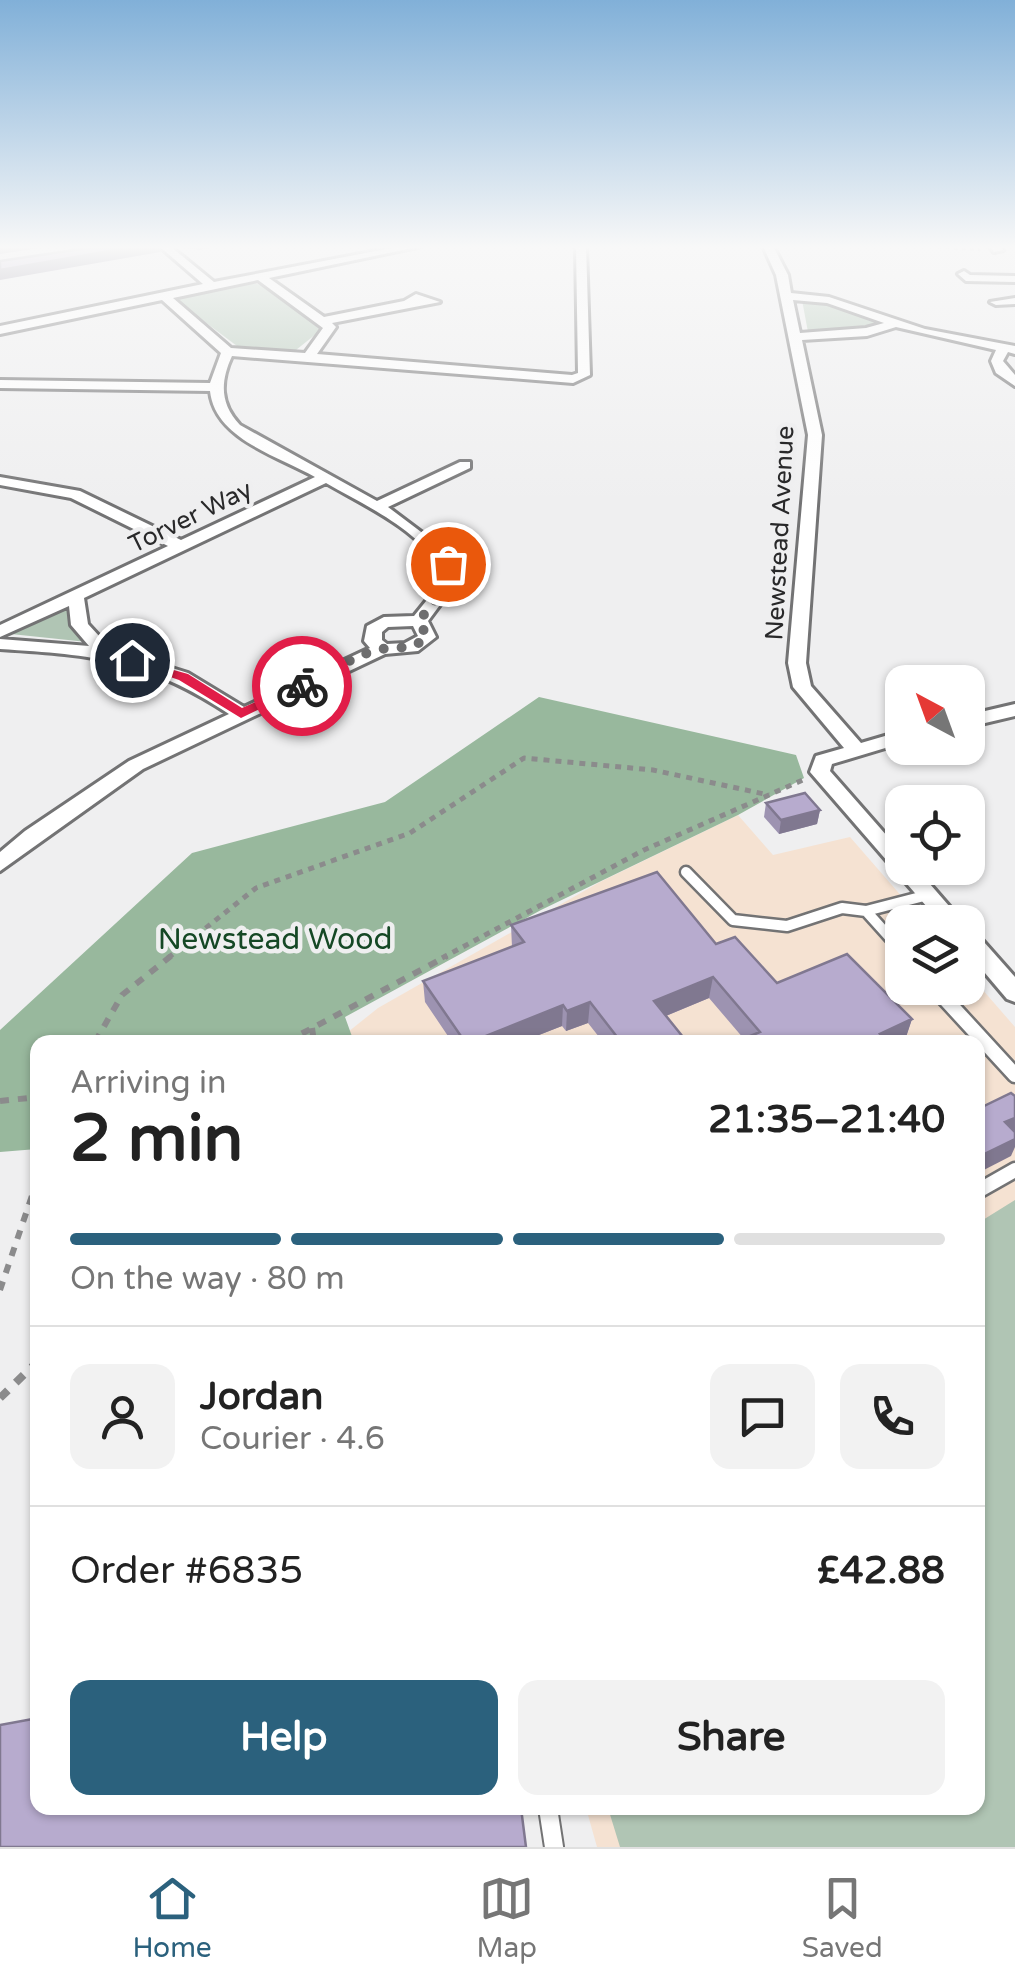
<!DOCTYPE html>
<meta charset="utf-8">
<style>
:root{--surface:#fff;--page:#f2f2f2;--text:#222;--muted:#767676;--line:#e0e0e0;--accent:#2b617d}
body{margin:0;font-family:"Varela Round",sans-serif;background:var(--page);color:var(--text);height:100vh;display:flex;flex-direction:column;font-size:38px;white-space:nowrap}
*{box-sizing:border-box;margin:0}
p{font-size:32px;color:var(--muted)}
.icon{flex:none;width:55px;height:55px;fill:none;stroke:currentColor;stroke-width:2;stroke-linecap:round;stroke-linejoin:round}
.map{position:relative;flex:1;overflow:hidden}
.sheet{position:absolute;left:30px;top:1035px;width:955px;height:780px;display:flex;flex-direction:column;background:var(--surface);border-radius:20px;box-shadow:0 2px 8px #0004}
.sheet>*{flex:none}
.needle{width:65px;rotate:319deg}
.buttons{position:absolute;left:885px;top:665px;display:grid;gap:20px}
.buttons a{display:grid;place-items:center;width:100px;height:100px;border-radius:20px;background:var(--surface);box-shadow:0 2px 8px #0004;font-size:50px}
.pin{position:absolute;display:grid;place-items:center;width:85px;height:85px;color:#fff;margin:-42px;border:5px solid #fff;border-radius:50%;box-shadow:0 2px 10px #0007}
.courier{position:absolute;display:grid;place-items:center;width:100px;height:100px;margin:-50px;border:8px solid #e11d48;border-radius:50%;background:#fff;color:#222;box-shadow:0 2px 12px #0007}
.summary em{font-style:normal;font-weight:700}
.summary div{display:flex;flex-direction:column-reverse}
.summary{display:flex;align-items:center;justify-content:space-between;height:170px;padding:0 40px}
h1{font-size:65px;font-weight:700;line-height:75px}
.bar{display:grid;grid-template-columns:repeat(4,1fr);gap:15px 10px;align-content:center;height:120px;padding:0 40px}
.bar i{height:12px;border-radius:8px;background:var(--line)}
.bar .current{background:var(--accent)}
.bar p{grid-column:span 4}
.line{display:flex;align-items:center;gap:25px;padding:0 40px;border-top:2px solid var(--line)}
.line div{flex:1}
.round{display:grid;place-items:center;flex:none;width:105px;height:105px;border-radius:20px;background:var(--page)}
.button{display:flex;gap:20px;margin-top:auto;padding:20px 40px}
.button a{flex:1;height:115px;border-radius:20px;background:var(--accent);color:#fff;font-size:40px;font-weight:700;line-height:115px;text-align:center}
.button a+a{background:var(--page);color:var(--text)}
.dock{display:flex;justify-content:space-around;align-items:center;height:140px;border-top:2px solid var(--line);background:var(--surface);font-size:28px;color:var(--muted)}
.dock a{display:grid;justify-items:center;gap:5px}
.dock .current{color:var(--accent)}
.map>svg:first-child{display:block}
</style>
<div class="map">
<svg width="1015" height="1847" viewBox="0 0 1015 1847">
<rect width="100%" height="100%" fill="#efeff0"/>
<!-- education -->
<path fill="#f5e2d2" d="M 738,815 L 773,855 L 850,837 L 924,922 L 902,922 L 902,988 L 968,988 L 968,973 L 1015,1027 L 1015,1847 L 597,1847 L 586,1808 L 978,1808 L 978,1042 L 352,1042 L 348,1032 L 378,1008 L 600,882 Z"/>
<!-- green -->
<g fill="#b0c5b4">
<path d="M 250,283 L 263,285 L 321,330 L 296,350 L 241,349 L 177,301 L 183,296 Z"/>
<path d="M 802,300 C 824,301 863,308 878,324 L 808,332 Z"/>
<path d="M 67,608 L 72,626 L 87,642 L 11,634 Z"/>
<path d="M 1015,1200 L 1015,1847 L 620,1847 L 608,1808 L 978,1808 L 978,1223 Z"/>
</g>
<!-- forest -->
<path fill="#98b89d" d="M 539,697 L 796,755 L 804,778 L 738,815 L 541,910 L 345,1017 L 354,1042 L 38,1042 L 37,1149 L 0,1152 L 0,1030 L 192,853 L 385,802 Z"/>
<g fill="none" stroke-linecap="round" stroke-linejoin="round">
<defs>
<g id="service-far2">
<path d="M 686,872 L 733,920 L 787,926 L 842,908 L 866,911 L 902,951"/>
<path d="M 866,911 L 928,895"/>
</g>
<g id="service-far1">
<path d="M 935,988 L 1015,1075"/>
<path d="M 978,1191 L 1015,1170"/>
</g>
<path id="service" d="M 548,1808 L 554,1847"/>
<g id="minor">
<path d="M 159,246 L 170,246 L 214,282 L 402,246 L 422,246 L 269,278 L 324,317 L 404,301 L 416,294 L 440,302 L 332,323 L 336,327 L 317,354 L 572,375 L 578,373 L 576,246 L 586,246 L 590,375 L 573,383 L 232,356 C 220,382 220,404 240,425 L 377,501 L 460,462 L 470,462 L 470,468 L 388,507 L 445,550 L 456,568 L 451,590 L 428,621 L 436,637 L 418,651 L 385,654 L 143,769 L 0,871 L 0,852 L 25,831 L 129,761 L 229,714 C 148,660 95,655 0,649 L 0,639 L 89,646 L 71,625 L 69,606 L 0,637 L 0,625 L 168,546 L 71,498 L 0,485 L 0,477 L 80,491 L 181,540 L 315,477 C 278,456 215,439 210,391 L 0,388 L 0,380 L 210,383 L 221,353 L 162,300 L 0,334 L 0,326 L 203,284 ZM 258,280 L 323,328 L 305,353 L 231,348 L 173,298 ZM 326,483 C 364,505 418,529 440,568 L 435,590 L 414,616 L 384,617 L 367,626 L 364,641 L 370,648 L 244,707 L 188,673 L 111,649 L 88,624 L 84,598 ZM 413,626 L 418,636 L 405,643 L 387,644 L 382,640 L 382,632 L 388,627 Z"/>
<path d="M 763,246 L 773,246 L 788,275 L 791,293 L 829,297 L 925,329 L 1015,346 L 1015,354 L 1008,352 L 1003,361 L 1015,375 L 1015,386 L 996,373 L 991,361 L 996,350 L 896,327 L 867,336 L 802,340 L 822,435 L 806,663 L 811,686 L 861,743 L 902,731 L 902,743 L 832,764 L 830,771 L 902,853 L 902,868 L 916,868 L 963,922 L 940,922 L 810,772 L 816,756 L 844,748 L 793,687 L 788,663 L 808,435 L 776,275 ZM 793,300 L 827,303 L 884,323 L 866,328 L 800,333 Z"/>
<path d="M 989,246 L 1000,246 L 1003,250 L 994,252 Z"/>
<path d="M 964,271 L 970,275 L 1015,276 L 1015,282 L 966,281 L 958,274 Z"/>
<path d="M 1015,298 L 1015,304 L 996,305 L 990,302 Z"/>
<path d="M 1015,704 L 1015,716 L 968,727 L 968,715 Z"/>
<path d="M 968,931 L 976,933 L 1015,977 L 1015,1002 L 1007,999 L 968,953 Z"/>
</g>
</defs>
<!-- service-far2 casing -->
<use href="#service-far2" stroke="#737374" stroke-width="15"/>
<!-- service-far1 casing -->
<use href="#service-far1" stroke="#737374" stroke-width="19"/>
<!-- service casing -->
<use href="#service" stroke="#737374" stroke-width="22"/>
<!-- minor casing -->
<use href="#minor" stroke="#737374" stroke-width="6"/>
<!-- path-far3 -->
<path stroke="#8b8b8c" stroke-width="2.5" stroke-dasharray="4 4" stroke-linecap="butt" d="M 922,246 L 980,250"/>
<!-- path-far2 -->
<g stroke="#8b8b8c" stroke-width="5" stroke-dasharray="6 6" stroke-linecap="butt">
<path d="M 168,958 L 256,888 L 410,833 L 524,758 L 653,770 L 769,795"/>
<path d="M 442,958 L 644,850 L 805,779"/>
</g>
<!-- path-far1 -->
<g stroke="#8b8b8c" stroke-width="6" stroke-dasharray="9 9" stroke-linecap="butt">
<path d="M 312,1028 L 314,1042"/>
<path d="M 95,1042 L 122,995 L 171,956"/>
<path d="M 286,1042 L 447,956"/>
<path d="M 0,1101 L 38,1097"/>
<path d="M 0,1290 L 38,1178"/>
</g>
<!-- path -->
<path stroke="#8b8b8c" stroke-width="8" stroke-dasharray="11 11" stroke-linecap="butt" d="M 0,1398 L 38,1361"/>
<!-- service-far2 -->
<use href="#service-far2" stroke="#fff" stroke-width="10"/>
<!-- service-far1 -->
<use href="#service-far1" stroke="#fff" stroke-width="14"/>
<!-- service -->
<use href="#service" stroke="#fff" stroke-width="18"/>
<!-- minor -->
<use href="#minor" fill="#fff" fill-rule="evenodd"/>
</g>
<!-- wall -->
<g fill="#9d93b1">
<path d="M 177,246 L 218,246 L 199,250 Z"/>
<path d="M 766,803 L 820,810 L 817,824 L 779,834 L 764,817 Z"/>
<path d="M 511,925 L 716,944 L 777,983 L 912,1019 L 905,1040 L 900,1042 L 736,1042 L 744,1039 L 709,998 L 666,1016 L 687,1042 L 603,1042 L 588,1023 L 566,1031 L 562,1026 L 521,1042 L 452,1042 L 425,1002 L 423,981 L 512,947 Z"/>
</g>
<!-- shaded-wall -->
<g fill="#807890">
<path d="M 0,246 L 53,246 L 0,254 Z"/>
<path d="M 139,246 L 159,246 L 160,252 L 0,280 L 0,270 Z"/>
<path d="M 199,246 L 218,246 L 199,250 Z"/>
<path d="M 820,810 L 817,824 L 779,834 L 781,820 Z"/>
<path d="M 713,977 L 709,998 L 651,1022 L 654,1001 Z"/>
<path d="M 590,1002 L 588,1023 L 566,1031 L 567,1011 Z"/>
<path d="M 563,1005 L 562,1026 L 521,1042 L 471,1042 Z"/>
<path d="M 912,1019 L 905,1040 L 900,1042 L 877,1042 L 880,1034 Z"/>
<path d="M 1015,1118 L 1015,1134 L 1005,1122 Z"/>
<path d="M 1015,1139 L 1015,1147 L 1011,1156 L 978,1173 L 978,1157 Z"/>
</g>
<!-- building -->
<g fill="#b7abce" stroke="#807890" stroke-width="2.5">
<path d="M 101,246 L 139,246 L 0,270 L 0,261 Z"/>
<path d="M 805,793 L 820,810 L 781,820 L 766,803 Z"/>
<path d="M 657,872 L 716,944 L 735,937 L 777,983 L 847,954 L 912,1019 L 880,1034 L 888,1042 L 736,1042 L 760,1032 L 713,977 L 654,1001 L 687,1042 L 621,1042 L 590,1002 L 567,1011 L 563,1005 L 471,1042 L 465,1042 L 423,981 L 524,942 L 511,925 Z"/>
<path d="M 1011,1093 L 1015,1096 L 1015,1118 L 1005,1122 L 1015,1132 L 1015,1139 L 978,1157 L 978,1109 Z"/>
<path d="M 38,1718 L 38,1808 L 521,1808 L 526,1847 L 0,1847 L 0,1725 Z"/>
</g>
<!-- sky -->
<linearGradient id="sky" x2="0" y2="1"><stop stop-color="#81b0d8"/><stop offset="0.49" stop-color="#f8f8f8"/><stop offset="1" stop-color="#f8f8f8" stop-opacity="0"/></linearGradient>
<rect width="1015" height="504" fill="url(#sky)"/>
<!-- route -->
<path fill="#e11d48" d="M 127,657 L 188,674 L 242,708 L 297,683 L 308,686 L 241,718 L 179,680 L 127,662 Z"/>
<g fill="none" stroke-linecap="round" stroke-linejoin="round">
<!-- done -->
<path stroke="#6e6e6f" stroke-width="10" stroke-dasharray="0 18" d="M 302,686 C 323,676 360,652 382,649 C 401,646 411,651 427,637 L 419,621 L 447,585 L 448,564"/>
</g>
<g text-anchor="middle" stroke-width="9" stroke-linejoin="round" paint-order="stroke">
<!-- far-street labels -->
<g font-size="25" fill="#29292a" stroke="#efeff0">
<text transform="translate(190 516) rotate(-26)" y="9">Torver Way</text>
<text transform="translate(779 533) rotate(-87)" y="9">Newstead Avenue</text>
</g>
<!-- park labels -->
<g font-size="30" fill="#154825" stroke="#efeff0">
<text x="275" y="949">Newstead Wood</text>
</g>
</g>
</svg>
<div class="buttons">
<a><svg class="needle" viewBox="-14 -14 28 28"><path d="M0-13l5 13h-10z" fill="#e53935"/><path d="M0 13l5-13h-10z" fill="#767676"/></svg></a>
<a><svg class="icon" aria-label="locate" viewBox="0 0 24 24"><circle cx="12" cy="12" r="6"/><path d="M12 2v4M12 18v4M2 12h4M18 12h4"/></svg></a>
<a><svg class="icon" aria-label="layers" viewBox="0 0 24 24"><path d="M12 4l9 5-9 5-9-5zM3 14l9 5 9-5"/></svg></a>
</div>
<div class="pin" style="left:448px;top:564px;background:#ea580c"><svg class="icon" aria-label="bag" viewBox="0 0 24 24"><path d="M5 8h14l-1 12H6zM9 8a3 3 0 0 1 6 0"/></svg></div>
<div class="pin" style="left:132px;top:660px;background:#1f2937"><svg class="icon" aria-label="home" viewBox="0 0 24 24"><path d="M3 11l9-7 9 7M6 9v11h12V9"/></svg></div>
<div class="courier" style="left:302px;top:686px"><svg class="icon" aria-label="bike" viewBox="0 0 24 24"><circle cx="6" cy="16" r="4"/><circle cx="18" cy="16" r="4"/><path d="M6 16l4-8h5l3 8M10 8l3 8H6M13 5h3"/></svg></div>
<section class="sheet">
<div class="summary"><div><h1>2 min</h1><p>Arriving in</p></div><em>21:35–21:40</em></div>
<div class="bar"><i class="current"></i><i class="current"></i><i class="current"></i><i></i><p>On the way · 80 m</p></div>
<div class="line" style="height:180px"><a class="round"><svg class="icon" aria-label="person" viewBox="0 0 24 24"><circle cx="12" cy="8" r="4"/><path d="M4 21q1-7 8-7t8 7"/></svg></a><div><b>Jordan</b><p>Courier · 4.6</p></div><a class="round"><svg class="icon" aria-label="chat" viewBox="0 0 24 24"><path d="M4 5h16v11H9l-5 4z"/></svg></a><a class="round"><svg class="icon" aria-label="phone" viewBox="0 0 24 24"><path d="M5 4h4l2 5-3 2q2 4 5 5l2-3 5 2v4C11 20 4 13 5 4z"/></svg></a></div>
<div class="line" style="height:130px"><div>Order #6835</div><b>£42.88</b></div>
<div class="button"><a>Help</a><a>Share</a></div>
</section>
</div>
<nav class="dock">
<a class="current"><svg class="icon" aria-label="home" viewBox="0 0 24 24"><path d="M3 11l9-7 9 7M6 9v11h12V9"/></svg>Home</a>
<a><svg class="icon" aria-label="map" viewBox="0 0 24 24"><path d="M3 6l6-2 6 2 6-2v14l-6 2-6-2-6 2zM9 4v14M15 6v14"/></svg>Map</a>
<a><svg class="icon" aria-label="saved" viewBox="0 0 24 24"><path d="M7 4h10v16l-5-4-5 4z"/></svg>Saved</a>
</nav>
